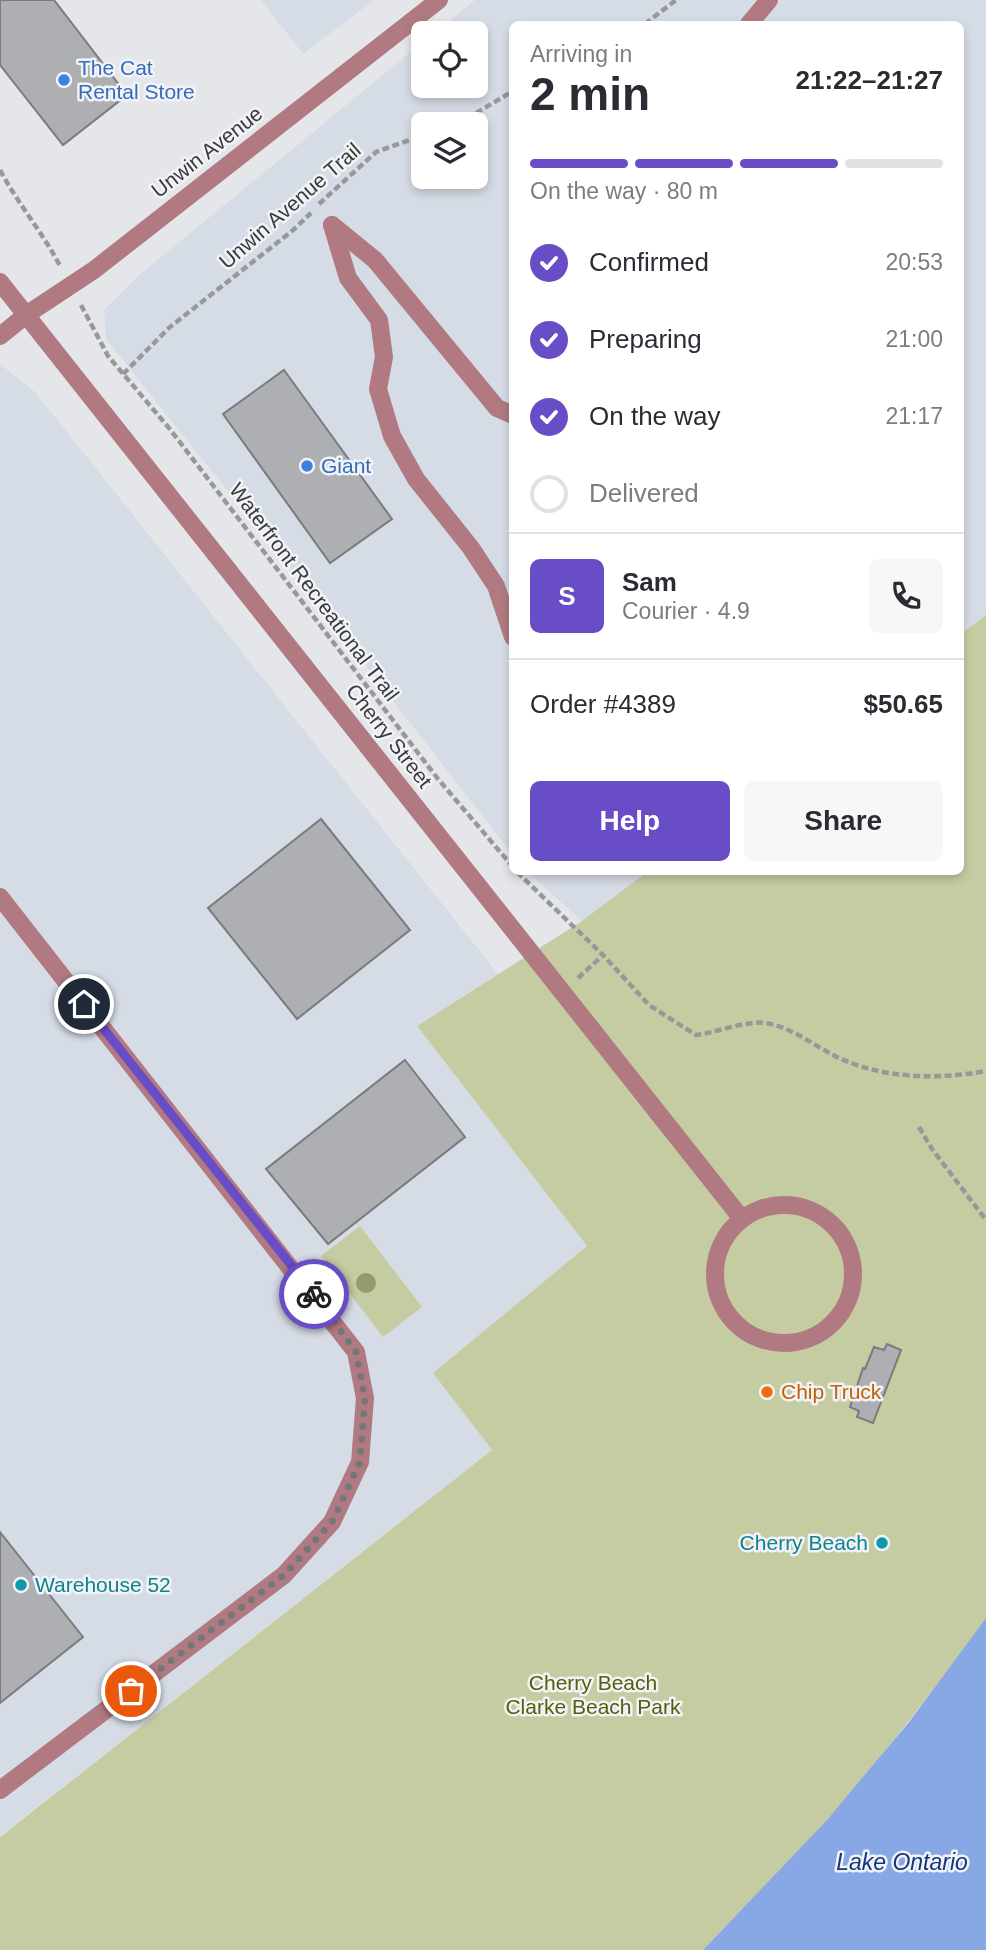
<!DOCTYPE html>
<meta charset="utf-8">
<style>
:root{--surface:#fff;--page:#f7f7f7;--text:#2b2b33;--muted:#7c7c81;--line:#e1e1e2;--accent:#684dc7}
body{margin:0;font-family:Arial,sans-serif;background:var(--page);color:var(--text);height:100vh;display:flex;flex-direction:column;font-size:26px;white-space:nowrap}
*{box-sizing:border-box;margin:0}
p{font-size:23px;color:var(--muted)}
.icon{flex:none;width:38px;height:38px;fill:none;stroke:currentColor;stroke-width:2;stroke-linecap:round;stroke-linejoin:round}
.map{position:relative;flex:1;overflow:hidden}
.sheet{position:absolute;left:509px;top:21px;width:455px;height:854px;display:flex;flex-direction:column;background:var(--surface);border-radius:10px;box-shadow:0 4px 10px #0003}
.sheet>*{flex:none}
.fabs{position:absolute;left:411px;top:21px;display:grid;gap:14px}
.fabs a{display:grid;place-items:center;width:77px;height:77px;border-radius:10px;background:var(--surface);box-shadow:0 4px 10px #0003;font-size:35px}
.pin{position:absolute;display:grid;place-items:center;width:60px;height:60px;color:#fff;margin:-30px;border:4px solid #fff;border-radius:50%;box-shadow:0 2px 7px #0007}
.courier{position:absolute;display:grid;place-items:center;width:70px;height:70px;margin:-35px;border:5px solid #684dc7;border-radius:50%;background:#fff;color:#222;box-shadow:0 2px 9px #0007}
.head em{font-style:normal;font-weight:700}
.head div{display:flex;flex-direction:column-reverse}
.head{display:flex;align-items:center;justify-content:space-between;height:119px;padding:0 21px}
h1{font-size:46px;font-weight:700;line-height:52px}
.bar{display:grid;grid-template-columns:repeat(4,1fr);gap:10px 7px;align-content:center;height:84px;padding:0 21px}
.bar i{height:9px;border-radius:5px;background:var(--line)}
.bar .active{background:var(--accent)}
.bar p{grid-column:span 4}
.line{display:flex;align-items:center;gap:18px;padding:0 21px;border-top:2px solid var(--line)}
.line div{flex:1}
.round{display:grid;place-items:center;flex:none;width:74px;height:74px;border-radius:10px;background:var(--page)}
ol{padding:0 21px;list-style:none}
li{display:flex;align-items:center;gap:21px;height:77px}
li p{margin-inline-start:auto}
li .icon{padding:7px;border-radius:50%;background:var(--accent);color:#fff;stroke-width:4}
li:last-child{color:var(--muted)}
li i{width:38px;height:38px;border:4px solid var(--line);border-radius:50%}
.primary-button{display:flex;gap:14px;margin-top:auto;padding:14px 21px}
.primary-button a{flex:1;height:80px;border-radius:10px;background:var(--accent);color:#fff;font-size:28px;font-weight:700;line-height:80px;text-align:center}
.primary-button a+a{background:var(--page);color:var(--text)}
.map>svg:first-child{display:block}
</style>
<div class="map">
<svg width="986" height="1950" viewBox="0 0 986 1950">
<rect width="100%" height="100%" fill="#e4e6e9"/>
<!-- built -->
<g fill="#d6dce6" fill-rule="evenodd">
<path d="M 261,0 L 374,0 L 303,54 Z"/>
<path d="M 475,0 L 986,0 L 986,615 L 961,634 L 961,24 L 513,24 L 513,855 L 295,575 L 106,339 L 104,310 L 139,275 L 423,42 L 424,86 L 476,86 L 476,33 L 435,33 ZM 424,124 L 476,124 L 476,177 L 424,177 Z"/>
<path d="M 0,364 L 36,393 L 498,974 L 417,1026 L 587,1246 L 433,1373 L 492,1450 L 0,1836 Z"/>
<path d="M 527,872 L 647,872 L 582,921 Z"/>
</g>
<!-- green -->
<g fill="#c5cca2">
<path d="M 986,615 L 986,1618 C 936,1687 884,1755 828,1819 C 788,1864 744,1906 703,1950 L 0,1950 L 0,1837 L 492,1450 L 433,1373 L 587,1246 L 417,1026 L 582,921 L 647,872 L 961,872 L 961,634 Z"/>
<path d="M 360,1226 L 422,1307 L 383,1337 L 321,1256 Z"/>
</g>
<!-- water -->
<path fill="#87a8e4" d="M 986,1618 L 986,1950 L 703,1950 L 827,1820 L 909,1722 Z"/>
<!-- building -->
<g fill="#adafb2" stroke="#7a7b7e" stroke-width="2">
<path d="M 0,0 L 54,0 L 127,95 L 63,145 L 0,65 Z"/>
<path d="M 284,370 L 392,519 L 330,563 L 223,414 Z"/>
<path d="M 321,819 L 410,930 L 297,1019 L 208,908 Z"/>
<path d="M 405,1060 L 465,1137 L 328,1244 L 266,1169 Z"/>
<path d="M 887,1344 L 901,1350 L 873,1423 L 857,1417 L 859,1411 L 850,1407 L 863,1368 L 865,1369 L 874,1347 L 884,1350 Z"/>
<path d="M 0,1532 L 83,1637 L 0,1703 Z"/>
</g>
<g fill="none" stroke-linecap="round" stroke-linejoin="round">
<!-- path -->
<g stroke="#96989a" stroke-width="4.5" stroke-dasharray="7 3.5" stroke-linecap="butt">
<path d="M 645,24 L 676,0"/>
<path d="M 458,124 L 513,91"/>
<path d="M 0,170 C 18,204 43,233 60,266"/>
<path d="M 319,204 L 376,152 L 424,135"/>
<path d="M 81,305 L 108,356 L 169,428 L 438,779 L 513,867"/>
<path d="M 123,374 L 170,327 L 292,231 L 311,213"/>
<path d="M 517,872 L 603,955 L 649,1005 L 696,1035 C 716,1033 746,1020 765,1023 C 789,1026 812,1044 833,1055 C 880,1079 936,1080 986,1071"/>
<path d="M 578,978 L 603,955"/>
<path d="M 919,1127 L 932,1149 L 986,1220"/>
</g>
<!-- minor -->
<g stroke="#b17a82" stroke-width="18">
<path d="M 749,24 L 769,0"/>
<path d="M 332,225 L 348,278 L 379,320 L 384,357 L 378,389 L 392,436 L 416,479 L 471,548 L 496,586 L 513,637"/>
<path d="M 332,225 L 375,260 L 497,408 L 513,415"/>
<path d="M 0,282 L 742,1219"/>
<path d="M 0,336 L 26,315 L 94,270 L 439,0"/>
<path d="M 0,897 L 356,1352 L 365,1398 L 360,1462 L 332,1522 L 284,1575 L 0,1790"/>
<circle cx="784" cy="1274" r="69"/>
</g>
</g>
<!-- trees -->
<circle fill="#969b6e" cx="366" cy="1283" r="10"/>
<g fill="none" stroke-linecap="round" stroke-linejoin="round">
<!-- done -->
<path stroke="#757678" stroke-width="7" stroke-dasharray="0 12.6" d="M 131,1691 L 284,1575 L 332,1522 L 360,1462 L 365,1398 L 356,1352 L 314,1294"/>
<!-- route -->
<path stroke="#684dc7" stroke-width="9" d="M 84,1004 L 314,1294"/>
</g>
<!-- markers -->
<g fill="#3f7fe0" stroke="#f1f3f7" stroke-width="2.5">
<circle cx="64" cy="80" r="7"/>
<circle cx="307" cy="466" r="7"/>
</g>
<circle fill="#e8710a" stroke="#f1f3f7" stroke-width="2.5" cx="767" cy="1392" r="7"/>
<g fill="#0f9aa8" stroke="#f1f3f7" stroke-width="2.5">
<circle cx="882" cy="1543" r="7"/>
<circle cx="21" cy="1585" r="7"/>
</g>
<g text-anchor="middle" stroke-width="5" stroke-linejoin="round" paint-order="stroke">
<!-- shop labels -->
<g font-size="21" fill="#366cbe" stroke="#f1f3f7" text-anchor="start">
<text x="78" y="75">The Cat<tspan x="78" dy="24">Rental Store</tspan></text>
<text x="321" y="473">Giant</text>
</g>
<!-- street labels -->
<g font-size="21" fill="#393a3b" stroke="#f1f3f7">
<text transform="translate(207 152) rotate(-38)" y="7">Unwin Avenue</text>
<text transform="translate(290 206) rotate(-41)" y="7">Unwin Avenue Trail</text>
<text transform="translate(314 592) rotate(53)" y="7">Waterfront Recreational Trail</text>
<text transform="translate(389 736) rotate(52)" y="7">Cherry Street</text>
</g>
<!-- food labels -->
<g font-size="21" fill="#c56008" stroke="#f1f3f7" text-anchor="start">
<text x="781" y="1399">Chip Truck</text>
</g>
<!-- culture labels -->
<g font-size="21" fill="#0d838f" stroke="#f1f3f7" text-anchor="end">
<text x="868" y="1550">Cherry Beach</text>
<text x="35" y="1592" text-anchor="start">Warehouse 52</text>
</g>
<!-- park labels -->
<g font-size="21" fill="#575e0a" stroke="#f1f3f7">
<text x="593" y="1690">Cherry Beach<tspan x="593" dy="24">Clarke Beach Park</tspan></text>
</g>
<!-- water labels -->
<g font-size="23" font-style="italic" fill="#13377c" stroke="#f1f3f7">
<text x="902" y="1870">Lake Ontario</text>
</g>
</g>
</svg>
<div class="fabs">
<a><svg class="icon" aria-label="locate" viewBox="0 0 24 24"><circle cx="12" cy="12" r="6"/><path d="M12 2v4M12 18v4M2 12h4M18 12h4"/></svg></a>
<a><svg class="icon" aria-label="layers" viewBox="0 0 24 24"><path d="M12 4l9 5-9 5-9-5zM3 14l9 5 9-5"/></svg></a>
</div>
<div class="pin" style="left:131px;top:1691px;background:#ea580c"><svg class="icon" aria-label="bag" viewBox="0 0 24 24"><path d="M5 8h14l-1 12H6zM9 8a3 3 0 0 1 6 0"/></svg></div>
<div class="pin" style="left:84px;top:1004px;background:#1f2937"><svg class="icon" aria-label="home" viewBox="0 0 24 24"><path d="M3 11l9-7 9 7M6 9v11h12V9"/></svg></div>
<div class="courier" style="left:314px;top:1294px"><svg class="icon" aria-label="bike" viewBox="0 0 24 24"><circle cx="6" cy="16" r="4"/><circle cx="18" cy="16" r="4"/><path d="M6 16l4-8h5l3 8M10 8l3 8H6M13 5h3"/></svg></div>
<section class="sheet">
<div class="head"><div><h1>2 min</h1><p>Arriving in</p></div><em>21:22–21:27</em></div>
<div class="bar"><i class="active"></i><i class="active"></i><i class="active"></i><i></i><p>On the way · 80 m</p></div>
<ol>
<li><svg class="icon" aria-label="check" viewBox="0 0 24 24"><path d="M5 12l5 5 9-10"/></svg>Confirmed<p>20:53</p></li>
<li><svg class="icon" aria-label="check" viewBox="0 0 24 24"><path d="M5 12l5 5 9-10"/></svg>Preparing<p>21:00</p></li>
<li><svg class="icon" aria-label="check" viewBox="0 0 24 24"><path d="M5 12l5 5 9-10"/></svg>On the way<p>21:17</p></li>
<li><i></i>Delivered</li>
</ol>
<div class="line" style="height:126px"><b class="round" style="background:var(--accent);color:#fff">S</b><div><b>Sam</b><p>Courier · 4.9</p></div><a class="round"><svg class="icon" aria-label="phone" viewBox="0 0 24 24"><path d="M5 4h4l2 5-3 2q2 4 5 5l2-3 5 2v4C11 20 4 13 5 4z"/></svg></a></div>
<div class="line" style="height:91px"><div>Order #4389</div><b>$50.65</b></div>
<div class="primary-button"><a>Help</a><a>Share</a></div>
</section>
</div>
